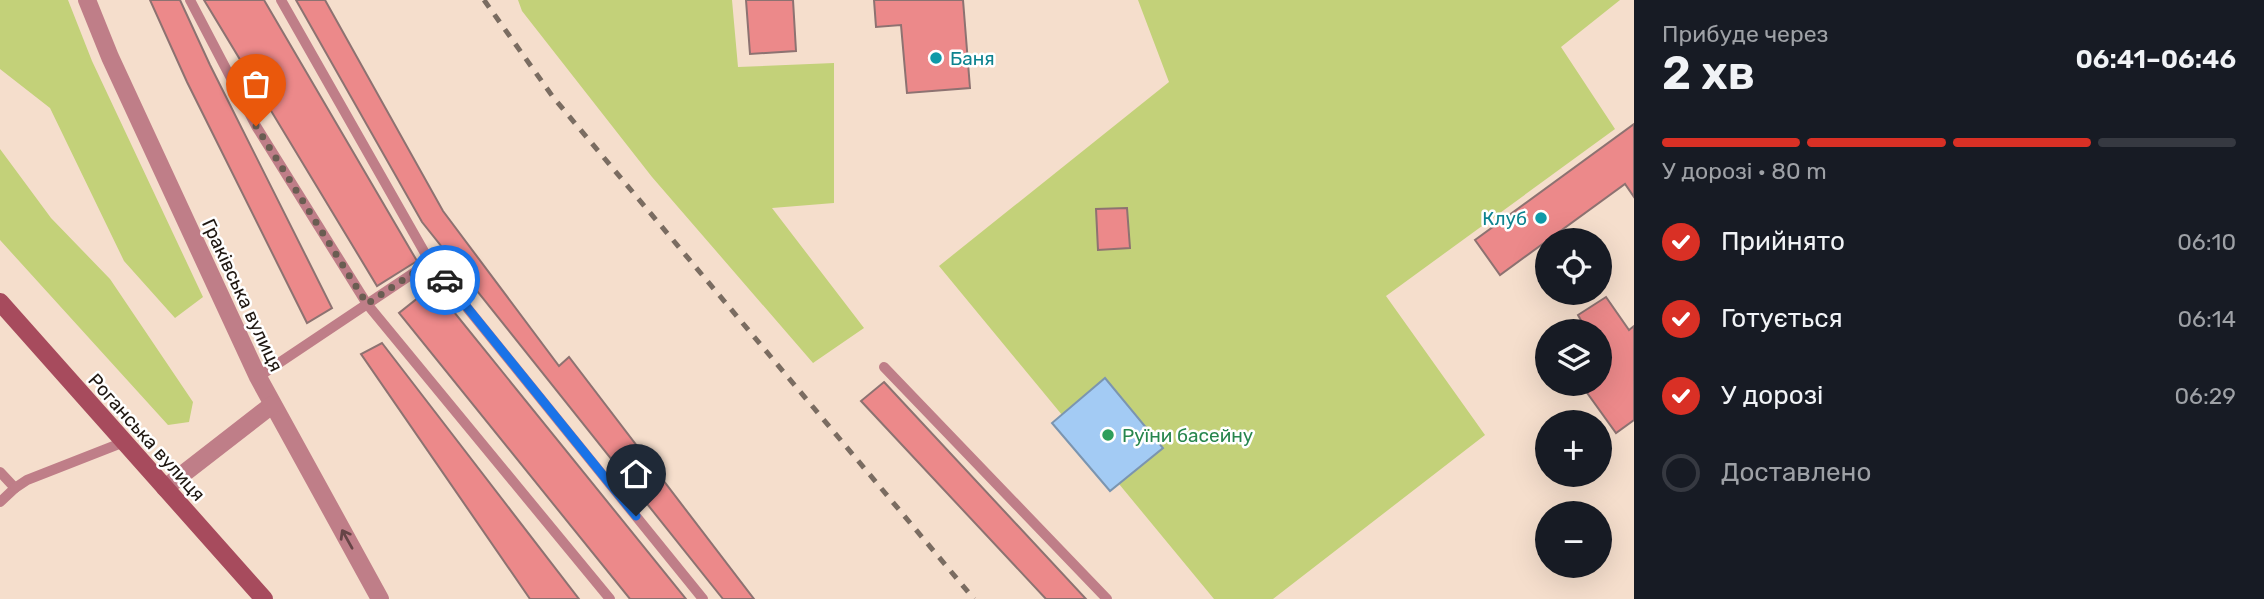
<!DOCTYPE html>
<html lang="uk">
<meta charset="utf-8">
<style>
:root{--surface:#171b24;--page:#242831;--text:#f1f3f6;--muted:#9ea1a6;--line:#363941;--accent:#d93025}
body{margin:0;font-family:Rubik,sans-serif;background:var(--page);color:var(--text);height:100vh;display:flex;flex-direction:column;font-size:26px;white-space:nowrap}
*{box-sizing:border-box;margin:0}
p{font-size:23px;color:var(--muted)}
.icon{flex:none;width:38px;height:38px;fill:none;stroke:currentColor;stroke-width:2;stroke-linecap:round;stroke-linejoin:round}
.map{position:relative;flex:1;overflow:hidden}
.details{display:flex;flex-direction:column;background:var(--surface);width:630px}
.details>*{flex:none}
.tools{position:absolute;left:1535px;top:228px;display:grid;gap:14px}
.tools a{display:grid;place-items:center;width:77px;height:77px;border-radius:50%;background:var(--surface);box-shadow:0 7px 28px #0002;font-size:35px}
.pin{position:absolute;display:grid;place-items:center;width:60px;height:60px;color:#fff;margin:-72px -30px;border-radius:50% 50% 50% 0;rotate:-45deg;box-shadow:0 0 7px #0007}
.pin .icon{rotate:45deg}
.courier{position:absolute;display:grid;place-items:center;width:70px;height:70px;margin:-35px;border:5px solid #1a73e8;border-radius:50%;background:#fff;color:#222;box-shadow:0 2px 9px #0007}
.summary em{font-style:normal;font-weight:600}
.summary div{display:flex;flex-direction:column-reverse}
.summary{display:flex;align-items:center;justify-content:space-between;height:119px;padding:0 28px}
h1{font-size:46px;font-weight:600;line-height:52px}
.bar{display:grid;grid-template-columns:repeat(4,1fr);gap:10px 7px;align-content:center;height:84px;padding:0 28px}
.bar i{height:9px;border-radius:5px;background:var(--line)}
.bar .selected{background:var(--accent)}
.bar p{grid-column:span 4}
ol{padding:0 28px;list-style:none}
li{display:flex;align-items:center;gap:21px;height:77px}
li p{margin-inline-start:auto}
li .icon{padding:7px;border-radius:50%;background:var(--accent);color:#fff;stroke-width:4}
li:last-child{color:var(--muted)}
li i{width:38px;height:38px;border:4px solid var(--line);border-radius:50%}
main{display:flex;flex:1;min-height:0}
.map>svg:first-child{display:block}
</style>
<main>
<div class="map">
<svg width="1634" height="599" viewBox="0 0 1634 599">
<rect width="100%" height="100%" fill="#f5decc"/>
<!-- green -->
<g fill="#c3d179">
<path d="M 0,0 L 68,0 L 92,61 L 203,297 L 175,318 L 124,261 L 50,108 L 0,69 Z"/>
<path d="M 518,0 L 732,0 L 738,67 L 834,63 L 834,203 L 772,208 L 864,328 L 813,363 L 652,177 L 522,11 Z"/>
<path d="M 1138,0 L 1620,0 L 1561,47 L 1615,129 L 1386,296 L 1485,435 L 1273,599 L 1214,599 L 939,266 L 1169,82 Z"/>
<path d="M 0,149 L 51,218 L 110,279 L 193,402 L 189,422 L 168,425 L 0,240 Z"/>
</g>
<!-- water -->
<path fill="#a3cbf4" stroke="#7b95b0" stroke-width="2" d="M 1105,378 L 1163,448 L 1110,491 L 1052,423 Z"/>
<!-- building -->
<g fill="#ec898a" stroke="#8d7271" stroke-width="2">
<path d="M 150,0 L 180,0 L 210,65 L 332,308 L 307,323 L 187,82 Z"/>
<path d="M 204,0 L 264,0 L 417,261 L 377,286 Z"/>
<path d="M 296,0 L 325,0 L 443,211 L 559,366 L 569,357 L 754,599 L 723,599 L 422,222 Z"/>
<path d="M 746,0 L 793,0 L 796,51 L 750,54 Z"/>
<path d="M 874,0 L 963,0 L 970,88 L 907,93 L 901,25 L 876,27 Z"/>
<path d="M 1634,124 L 1634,197 L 1625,184 L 1500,275 L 1475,240 Z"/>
<path d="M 1127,208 L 1130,248 L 1098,250 L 1096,209 Z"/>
<path d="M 433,286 L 686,599 L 630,599 L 399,313 Z"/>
<path d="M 1606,297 L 1629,330 L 1634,326 L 1634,420 L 1616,433 L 1580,383 L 1600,383 L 1600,331 L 1587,331 L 1578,315 Z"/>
<path d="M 382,343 L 579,599 L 530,599 L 361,354 Z"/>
<path d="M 884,382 L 1086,599 L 1046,599 L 861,401 Z"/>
</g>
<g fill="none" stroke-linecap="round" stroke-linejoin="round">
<!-- service -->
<g stroke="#bf7e88" stroke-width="10">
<path d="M 190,0 L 256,126 L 367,304 L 610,599"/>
<path d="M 281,0 L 430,262 L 703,599"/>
<path d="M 884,367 L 1107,599"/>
<path d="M 258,377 L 430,262"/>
<path d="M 0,472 L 15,488 L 0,502"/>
<path d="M 15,488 L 27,480 L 124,442"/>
</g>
<!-- tertiary -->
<g stroke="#bf7e88" stroke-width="18">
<path d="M 87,0 L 110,57 L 258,377 L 380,599"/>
<path d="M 165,488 L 272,405"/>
</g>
<!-- secondary -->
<path stroke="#a74b5d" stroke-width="18" d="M 0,302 L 264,599"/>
<!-- rail -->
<path stroke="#7a6c61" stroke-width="5" stroke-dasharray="9 9" stroke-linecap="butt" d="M 484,0 L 553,97 L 974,599"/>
</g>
<!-- one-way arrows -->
<defs><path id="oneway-shaft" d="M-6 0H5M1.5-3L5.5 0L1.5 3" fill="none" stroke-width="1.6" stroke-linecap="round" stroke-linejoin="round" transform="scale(1.75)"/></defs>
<use stroke="#674547" href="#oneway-shaft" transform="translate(347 539) rotate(-119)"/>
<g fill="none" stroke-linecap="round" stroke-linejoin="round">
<!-- done -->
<path stroke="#6a5d52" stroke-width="7" stroke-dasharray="0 12.6" d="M 256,126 L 367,304 L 430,262 L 445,280"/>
<!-- route -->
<path stroke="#1a73e8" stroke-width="9" d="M 445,280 L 636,516"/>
</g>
<!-- markers -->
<g fill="#0f9aa8" stroke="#fff" stroke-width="2.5">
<circle cx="936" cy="58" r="7"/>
<circle cx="1541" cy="218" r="7"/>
</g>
<circle fill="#2e9e5b" stroke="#fff" stroke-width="2.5" cx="1108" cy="435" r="7"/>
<g text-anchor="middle" stroke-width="5" stroke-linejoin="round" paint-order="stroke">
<!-- culture labels -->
<g font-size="19" fill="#0d838f" stroke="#fff" text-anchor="start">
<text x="950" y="65">Баня</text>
<text x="1527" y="225" text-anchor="end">Клуб</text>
</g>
<!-- street labels -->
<g font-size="19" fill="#1f1711" stroke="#fff">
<text transform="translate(243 295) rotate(65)" y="7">Граківська вулиця</text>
<text transform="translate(147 437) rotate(48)" y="7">Роганська вулиця</text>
</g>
<!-- leisure labels -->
<g font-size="19" fill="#27864d" stroke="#fff" text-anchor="start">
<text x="1122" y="442">Руїни басейну</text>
</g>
</g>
</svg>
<div class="tools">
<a><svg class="icon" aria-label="locate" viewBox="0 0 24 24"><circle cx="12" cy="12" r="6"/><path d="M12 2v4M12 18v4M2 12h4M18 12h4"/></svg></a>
<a><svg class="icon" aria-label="layers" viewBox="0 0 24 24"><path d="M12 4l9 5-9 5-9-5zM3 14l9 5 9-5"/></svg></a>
<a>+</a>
<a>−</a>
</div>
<div class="pin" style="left:256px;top:126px;background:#ea580c"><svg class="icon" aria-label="bag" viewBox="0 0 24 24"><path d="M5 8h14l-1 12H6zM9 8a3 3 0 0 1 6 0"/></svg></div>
<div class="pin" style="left:636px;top:516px;background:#1f2937"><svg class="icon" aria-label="home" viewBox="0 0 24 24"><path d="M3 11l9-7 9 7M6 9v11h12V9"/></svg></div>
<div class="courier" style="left:445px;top:280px"><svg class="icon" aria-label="car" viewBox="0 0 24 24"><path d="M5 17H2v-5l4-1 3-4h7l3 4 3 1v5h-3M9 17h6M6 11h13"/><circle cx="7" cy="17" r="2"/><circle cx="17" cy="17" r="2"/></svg></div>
</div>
<section class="details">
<div class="summary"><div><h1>2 хв</h1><p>Прибуде через</p></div><em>06:41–06:46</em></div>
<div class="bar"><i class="selected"></i><i class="selected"></i><i class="selected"></i><i></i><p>У дорозі · 80 m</p></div>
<ol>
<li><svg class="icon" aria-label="check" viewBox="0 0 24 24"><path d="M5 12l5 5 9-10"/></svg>Прийнято<p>06:10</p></li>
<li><svg class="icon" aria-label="check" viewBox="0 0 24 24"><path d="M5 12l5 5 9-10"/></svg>Готується<p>06:14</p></li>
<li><svg class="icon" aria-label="check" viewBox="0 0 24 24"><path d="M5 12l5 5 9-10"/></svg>У дорозі<p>06:29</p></li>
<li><i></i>Доставлено</li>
</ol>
</section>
</main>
